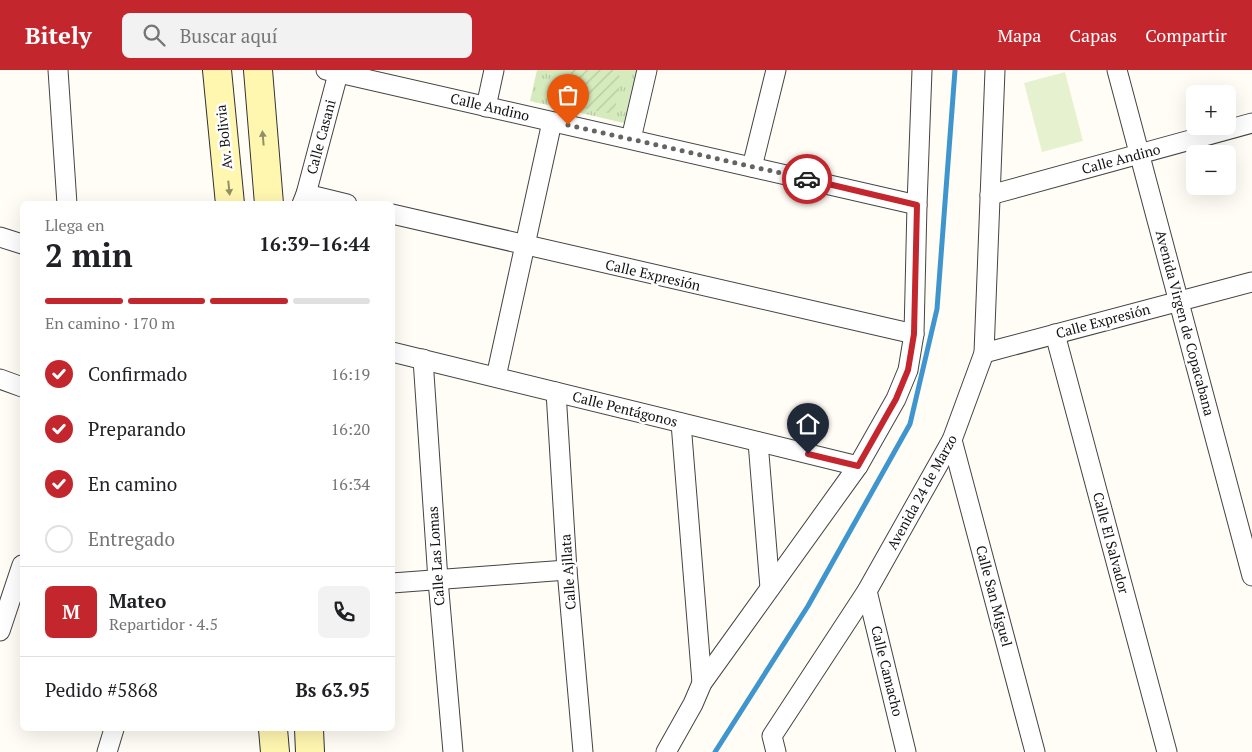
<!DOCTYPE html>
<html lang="es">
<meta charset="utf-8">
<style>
:root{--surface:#fff;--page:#f2f2f2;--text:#202124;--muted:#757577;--line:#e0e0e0;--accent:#c4262e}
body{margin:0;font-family:"PT Serif",serif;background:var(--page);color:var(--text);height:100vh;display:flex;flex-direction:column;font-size:19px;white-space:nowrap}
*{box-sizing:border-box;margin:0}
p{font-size:16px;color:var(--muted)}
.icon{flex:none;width:28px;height:28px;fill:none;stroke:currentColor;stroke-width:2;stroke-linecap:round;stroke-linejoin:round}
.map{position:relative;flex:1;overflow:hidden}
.drawer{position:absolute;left:20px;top:131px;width:375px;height:530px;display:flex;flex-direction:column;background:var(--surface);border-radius:8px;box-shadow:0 5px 20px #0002}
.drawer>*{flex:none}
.controls{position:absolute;left:1186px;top:15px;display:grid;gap:10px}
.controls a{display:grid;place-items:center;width:50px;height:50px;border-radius:8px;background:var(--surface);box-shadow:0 5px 20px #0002;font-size:25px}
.pin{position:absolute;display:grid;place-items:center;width:42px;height:42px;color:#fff;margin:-51px -21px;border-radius:50% 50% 50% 0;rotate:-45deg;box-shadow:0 0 5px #0007}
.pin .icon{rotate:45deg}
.courier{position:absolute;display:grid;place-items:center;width:50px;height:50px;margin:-25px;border:4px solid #c4262e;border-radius:50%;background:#fff;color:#222;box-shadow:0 1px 6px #0007}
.overview em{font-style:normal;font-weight:800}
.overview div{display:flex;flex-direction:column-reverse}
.overview{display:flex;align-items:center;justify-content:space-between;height:85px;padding:0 25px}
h1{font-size:32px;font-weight:800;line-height:38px}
.bar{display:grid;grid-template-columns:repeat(4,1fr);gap:8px 5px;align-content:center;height:60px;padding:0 25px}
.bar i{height:6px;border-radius:4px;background:var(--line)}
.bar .on{background:var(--accent)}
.bar p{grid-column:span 4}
.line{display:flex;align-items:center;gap:12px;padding:0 25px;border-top:1px solid var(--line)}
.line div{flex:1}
.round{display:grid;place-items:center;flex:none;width:52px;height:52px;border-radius:8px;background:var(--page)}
ol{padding:0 25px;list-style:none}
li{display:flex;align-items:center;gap:15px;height:55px}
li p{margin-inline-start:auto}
li .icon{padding:5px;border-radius:50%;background:var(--accent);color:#fff;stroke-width:4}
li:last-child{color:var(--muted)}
li i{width:28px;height:28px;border:2px solid var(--line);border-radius:50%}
header{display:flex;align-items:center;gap:30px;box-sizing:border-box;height:70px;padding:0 25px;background:var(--accent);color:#fff}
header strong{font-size:24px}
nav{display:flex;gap:28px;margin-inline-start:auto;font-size:18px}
.search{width:350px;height:45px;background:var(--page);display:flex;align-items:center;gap:12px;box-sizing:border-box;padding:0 18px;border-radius:8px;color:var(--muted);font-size:19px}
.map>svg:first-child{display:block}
</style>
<header>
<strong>Bitely</strong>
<div class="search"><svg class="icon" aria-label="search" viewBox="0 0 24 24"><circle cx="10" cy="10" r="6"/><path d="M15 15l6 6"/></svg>Buscar aquí</div>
<nav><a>Mapa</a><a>Capas</a><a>Compartir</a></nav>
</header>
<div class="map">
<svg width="1252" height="682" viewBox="0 0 1252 682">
<defs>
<pattern id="park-tufts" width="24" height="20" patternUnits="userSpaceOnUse" patternTransform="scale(1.25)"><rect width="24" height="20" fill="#d5ebbd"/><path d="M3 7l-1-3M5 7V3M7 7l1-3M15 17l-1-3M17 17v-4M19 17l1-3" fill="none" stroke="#b6c8a1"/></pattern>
<pattern id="garden-furrows" width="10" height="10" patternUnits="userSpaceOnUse" patternTransform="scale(1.25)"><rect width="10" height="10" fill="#d5ebbd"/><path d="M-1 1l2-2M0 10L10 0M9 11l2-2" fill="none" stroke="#b6c8a1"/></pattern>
</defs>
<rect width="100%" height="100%" fill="#fffdf5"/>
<!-- park -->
<path fill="url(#park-tufts)" d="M 537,0 L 641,0 L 628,54 L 530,31 Z"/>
<!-- garden -->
<path fill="url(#garden-furrows)" d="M 569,0 L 616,0 L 621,9 L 614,44 L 558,34 L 559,26 C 574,22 578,14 569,0 Z"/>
<!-- pitch -->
<path fill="#e6f2cf" d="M 1065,2 L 1083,71 L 1042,82 L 1024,13 Z"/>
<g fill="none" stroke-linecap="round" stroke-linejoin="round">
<!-- stream -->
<path stroke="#3f96cf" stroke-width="5" d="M 715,682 L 808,536 L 910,354 L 937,239 L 955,0"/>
<defs>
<g id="street">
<path d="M 58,0 L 67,134"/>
<path d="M 326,0 L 917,135"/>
<path d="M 1117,0 L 1252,506"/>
<path d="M 486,37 L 494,0"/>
<path d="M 631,69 L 647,0"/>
<path d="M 752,97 L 776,0"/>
<path d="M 306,124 L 347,134"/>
<path d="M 990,125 L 1252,53"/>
<path d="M 302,134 L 306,124 L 339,0"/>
<path d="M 392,144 L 914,264"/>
<path d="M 0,167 L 22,174"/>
<path d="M 1055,264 L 1167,682"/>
<path d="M 392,282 L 858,396"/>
<path d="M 984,283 L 1252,212"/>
<path d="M 423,289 L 438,510 L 453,682"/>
<path d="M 496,307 L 552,52"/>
<path d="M 0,309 L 22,317"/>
<path d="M 556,322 L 567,500 L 583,682"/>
<path d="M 681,353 L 702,613"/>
<path d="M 952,370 L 1035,682"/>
<path d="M 758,372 L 770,518"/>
<path d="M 392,513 L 567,500"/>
<path d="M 867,521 L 906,682"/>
<path d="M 0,561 L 22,495"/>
<path d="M 107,682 L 114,659"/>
<path d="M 666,682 L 693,634 L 702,613 L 858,396 L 896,329 L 908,300 L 914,264 L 917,135 L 922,0"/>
<path d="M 776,682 L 772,666 L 867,521 L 952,370 L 984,283 L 995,0"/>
</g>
<g id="secondary">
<path d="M 217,0 L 230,134"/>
<path d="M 258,0 L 269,134"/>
<path d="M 273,659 L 275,682"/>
<path d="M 309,659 L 310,682"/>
</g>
</defs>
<!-- street casing -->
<use href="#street" stroke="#444" stroke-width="21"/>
<!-- secondary casing -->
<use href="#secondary" stroke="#333" stroke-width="30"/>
<!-- street -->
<use href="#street" stroke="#fff" stroke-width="19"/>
<!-- secondary -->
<use href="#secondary" stroke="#fff6b0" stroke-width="28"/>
</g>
<!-- one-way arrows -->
<defs><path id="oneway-solid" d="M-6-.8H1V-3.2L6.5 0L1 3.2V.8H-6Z" transform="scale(1.25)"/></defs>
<g fill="#948f68">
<use href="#oneway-solid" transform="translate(263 68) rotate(-95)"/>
<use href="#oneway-solid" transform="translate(229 118) rotate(84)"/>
</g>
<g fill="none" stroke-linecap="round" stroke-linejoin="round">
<!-- done -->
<path stroke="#646461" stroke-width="5" stroke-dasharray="0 9" d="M 568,55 L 807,109"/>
<!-- route -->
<path stroke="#c4262e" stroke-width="6" d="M 807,109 L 917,135 L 914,264 L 908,300 L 896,329 L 858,396 L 808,384"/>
</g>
<g text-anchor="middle" stroke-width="5" stroke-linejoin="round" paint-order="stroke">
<!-- street labels -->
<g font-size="14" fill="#111" stroke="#fff">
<text transform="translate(490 37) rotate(13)" y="5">Calle Andino</text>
<text transform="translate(224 67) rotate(-96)" y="5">Av. Bolivia</text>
<text transform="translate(321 67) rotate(-75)" y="5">Calle Casani</text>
<text transform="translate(1121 89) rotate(-15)" y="5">Calle Andino</text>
<text transform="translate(653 205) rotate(13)" y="5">Calle Expresión</text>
<text transform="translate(1103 251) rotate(-15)" y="5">Calle Expresión</text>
<text transform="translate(1185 253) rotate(75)" y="5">Avenida Virgen de Copacabana</text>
<text transform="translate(625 339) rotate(14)" y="5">Calle Pentágonos</text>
<text transform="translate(922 422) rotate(-61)" y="5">Avenida 24 de Marzo</text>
<text transform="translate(1111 473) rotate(75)" y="5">Calle El Salvador</text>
<text transform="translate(436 486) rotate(-94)" y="5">Calle Las Lomas</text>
<text transform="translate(568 502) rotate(-94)" y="5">Calle Ajllata</text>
<text transform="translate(994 526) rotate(75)" y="5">Calle San Miguel</text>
<text transform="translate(887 601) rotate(76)" y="5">Calle Camacho</text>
</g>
</g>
</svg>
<div class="controls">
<a>+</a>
<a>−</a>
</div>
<div class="pin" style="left:568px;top:55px;background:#ea580c"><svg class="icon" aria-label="bag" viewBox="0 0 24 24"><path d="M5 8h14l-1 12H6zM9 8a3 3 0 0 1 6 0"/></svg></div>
<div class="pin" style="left:808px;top:384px;background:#1f2937"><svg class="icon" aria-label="home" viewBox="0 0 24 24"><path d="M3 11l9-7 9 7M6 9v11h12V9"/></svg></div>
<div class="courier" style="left:807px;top:109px"><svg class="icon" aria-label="car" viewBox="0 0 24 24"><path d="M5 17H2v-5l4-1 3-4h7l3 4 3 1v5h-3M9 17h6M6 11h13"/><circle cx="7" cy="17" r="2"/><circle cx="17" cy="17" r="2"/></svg></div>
<section class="drawer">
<div class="overview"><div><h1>2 min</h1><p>Llega en</p></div><em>16:39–16:44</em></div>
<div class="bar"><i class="on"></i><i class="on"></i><i class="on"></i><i></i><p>En camino · 170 m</p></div>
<ol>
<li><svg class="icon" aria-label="check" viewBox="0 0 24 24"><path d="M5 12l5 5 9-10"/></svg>Confirmado<p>16:19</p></li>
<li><svg class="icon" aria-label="check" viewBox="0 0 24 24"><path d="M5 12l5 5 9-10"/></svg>Preparando<p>16:20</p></li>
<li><svg class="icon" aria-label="check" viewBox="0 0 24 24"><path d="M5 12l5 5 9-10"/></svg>En camino<p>16:34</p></li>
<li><i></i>Entregado</li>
</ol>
<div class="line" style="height:90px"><b class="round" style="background:var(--accent);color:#fff">M</b><div><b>Mateo</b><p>Repartidor · 4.5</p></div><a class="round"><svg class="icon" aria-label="phone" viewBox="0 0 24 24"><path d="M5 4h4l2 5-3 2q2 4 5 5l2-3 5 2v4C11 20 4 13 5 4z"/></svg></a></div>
<div class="line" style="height:65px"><div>Pedido #5868</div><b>Bs 63.95</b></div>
</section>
</div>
